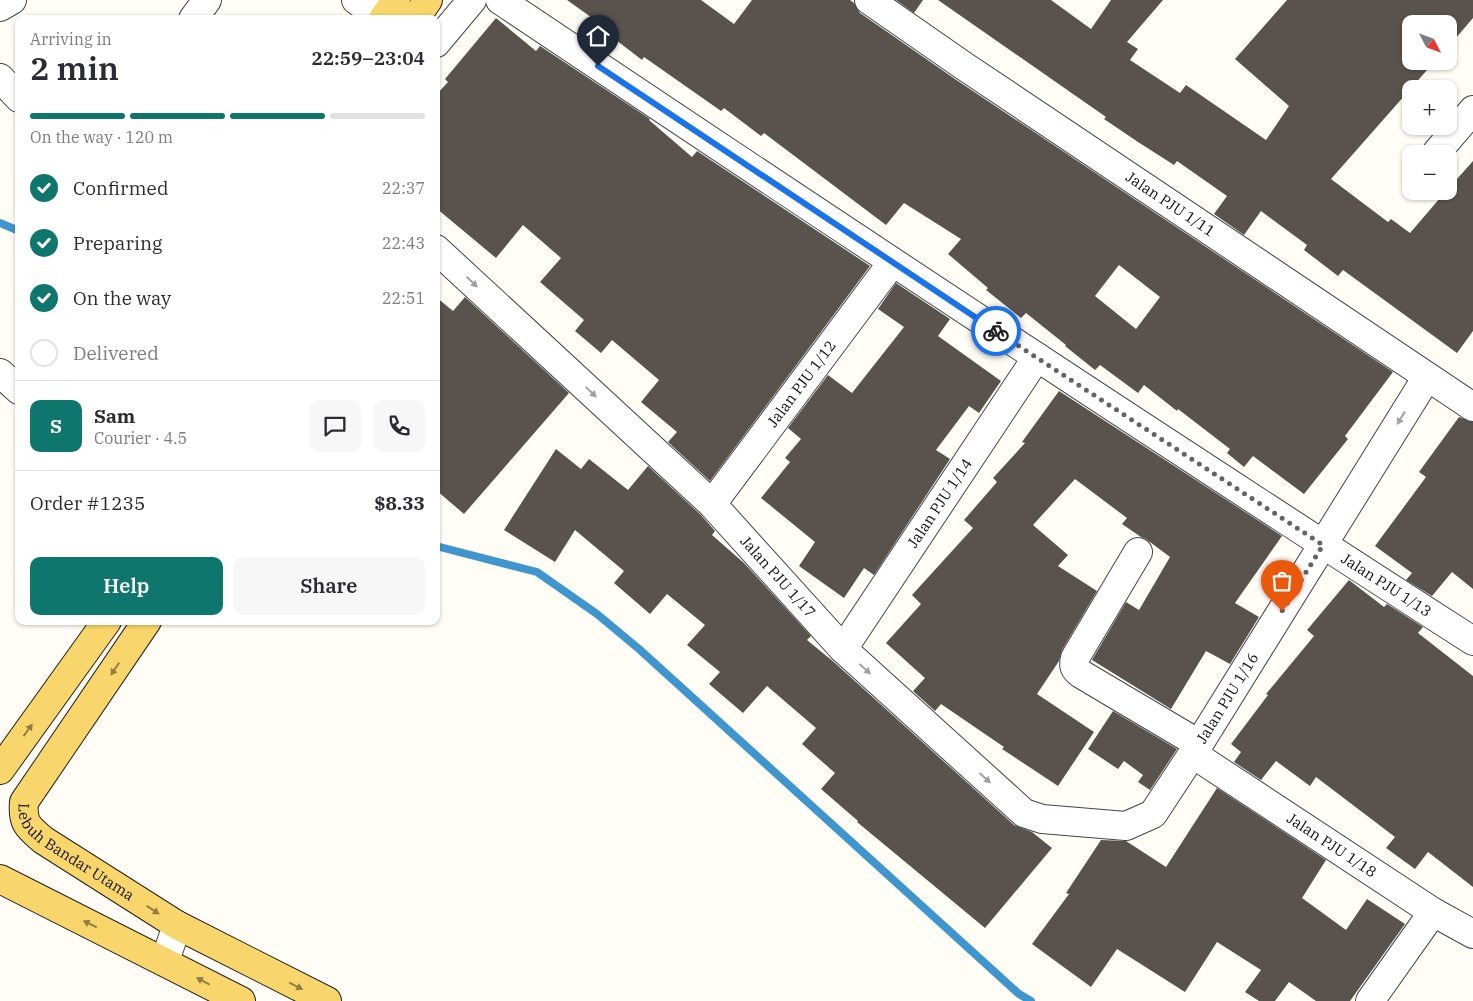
<!DOCTYPE html>
<meta charset="utf-8">
<style>
:root{--surface:#fff;--page:#f7f7f7;--text:#2b2b33;--muted:#7c7c81;--line:#e1e1e2;--accent:#0f766e}
body{margin:0;font-family:"IBM Plex Serif",serif;background:var(--page);color:var(--text);height:100vh;display:flex;flex-direction:column;font-size:19px;white-space:nowrap}
*{box-sizing:border-box;margin:0}
p{font-size:16px;color:var(--muted)}
.icon{flex:none;width:28px;height:28px;fill:none;stroke:currentColor;stroke-width:2;stroke-linecap:round;stroke-linejoin:round}
.map{position:relative;flex:1;overflow:hidden}
.drawer{position:absolute;left:15px;top:15px;width:425px;height:610px;display:flex;flex-direction:column;background:var(--surface);border-radius:10px;box-shadow:0 1px 4px #0004}
.drawer>*{flex:none}
.needle{width:32px;rotate:131deg}
.buttons{position:absolute;left:1402px;top:15px;display:grid;gap:10px}
.buttons a{display:grid;place-items:center;width:55px;height:55px;border-radius:10px;background:var(--surface);box-shadow:0 1px 4px #0004;font-size:25px}
.pin{position:absolute;display:grid;place-items:center;width:42px;height:42px;color:#fff;margin:-51px -21px;border-radius:50% 50% 50% 0;rotate:-45deg;box-shadow:0 0 5px #0007}
.pin .icon{rotate:45deg}
.courier{position:absolute;display:grid;place-items:center;width:50px;height:50px;margin:-25px;border:4px solid #1a73e8;border-radius:50%;background:#fff;color:#222;box-shadow:0 1px 6px #0007}
.headline em{font-style:normal;font-weight:600}
.headline div{display:flex;flex-direction:column-reverse}
.headline{display:flex;align-items:center;justify-content:space-between;height:85px;padding:0 15px}
h1{font-size:32px;font-weight:600;line-height:38px}
.bar{display:grid;grid-template-columns:repeat(4,1fr);gap:8px 5px;align-content:center;height:60px;padding:0 15px}
.bar i{height:6px;border-radius:4px;background:var(--line)}
.bar .active{background:var(--accent)}
.bar p{grid-column:span 4}
.line{display:flex;align-items:center;gap:12px;padding:0 15px;border-top:1px solid var(--line)}
.line div{flex:1}
.round{display:grid;place-items:center;flex:none;width:52px;height:52px;border-radius:10px;background:var(--page)}
ol{padding:0 15px;list-style:none}
li{display:flex;align-items:center;gap:15px;height:55px}
li p{margin-inline-start:auto}
li .icon{padding:5px;border-radius:50%;background:var(--accent);color:#fff;stroke-width:4}
li:last-child{color:var(--muted)}
li i{width:28px;height:28px;border:2px solid var(--line);border-radius:50%}
.primary-button{display:flex;gap:10px;margin-top:auto;padding:10px 15px}
.primary-button a{flex:1;height:58px;border-radius:10px;background:var(--accent);color:#fff;font-size:20px;font-weight:600;line-height:58px;text-align:center}
.primary-button a+a{background:var(--page);color:var(--text)}
.map>svg:first-child{display:block}
</style>
<div class="map">
<svg width="1473" height="1001" viewBox="0 0 1473 1001">
<rect width="100%" height="100%" fill="#fffdf5"/>
<g fill="none" stroke-linecap="round" stroke-linejoin="round">
<!-- stream -->
<g stroke="#3f96cf" stroke-width="8">
<path d="M 0,223 L 19,231"/>
<path d="M 436,546 L 537,572 L 597,614 L 639,649 L 1019,994 L 1031,1001"/>
</g>
</g>
<!-- building -->
<g fill="#5a524d" fill-rule="evenodd">
<path d="M 567,0 L 701,0 L 734,24 L 752,0 L 850,0 L 854,3 L 860,13 L 955,79 L 1393,372 L 1345,436 L 1348,439 L 1304,494 L 1253,456 L 1244,467 L 1227,453 L 1230,449 L 1178,409 L 1177,411 L 1144,385 L 1138,393 L 1100,365 L 1095,370 L 1065,346 L 1066,345 L 1026,313 L 1021,318 L 986,290 L 988,288 L 948,254 L 961,239 L 904,203 L 886,225 L 764,133 L 761,136 L 724,108 L 721,111 L 644,57 L 642,60 L 607,33 L 609,30 ZM 1119,265 L 1160,297 L 1136,329 L 1095,296 Z"/>
<path d="M 896,0 L 923,0 L 914,13 Z"/>
<path d="M 938,0 L 1051,0 L 1091,29 L 1111,0 L 1163,0 L 1127,42 L 1138,49 L 1130,60 L 1180,93 L 1186,85 L 1266,140 L 1289,106 L 1235,59 L 1287,0 L 1473,0 L 1473,18 L 1449,46 L 1449,24 L 1411,24 L 1411,61 L 1435,61 L 1331,179 L 1388,222 L 1391,219 L 1410,233 L 1446,191 L 1449,191 L 1449,188 L 1473,161 L 1473,331 L 1457,353 L 1343,270 L 1338,276 L 1304,250 L 1307,245 L 1261,211 L 1244,235 L 1214,214 L 1227,196 L 1177,161 L 1174,165 L 1138,142 L 1104,119 L 1106,117 Z"/>
<path d="M 496,18 L 536,51 L 540,46 L 650,119 L 649,120 L 692,157 L 697,151 L 870,266 L 710,481 L 668,442 L 677,432 L 641,402 L 659,380 L 612,340 L 601,353 L 575,331 L 584,320 L 540,282 L 561,258 L 523,225 L 496,258 L 436,208 L 436,95 L 448,82 L 445,79 Z"/>
<path d="M 896,283 L 950,319 L 938,336 L 1001,381 L 979,413 L 969,406 L 936,450 L 950,459 L 874,575 L 864,568 L 844,598 L 799,566 L 815,542 L 761,498 L 790,462 L 785,458 L 801,439 L 788,428 L 828,375 L 852,393 L 904,327 L 878,309 Z"/>
<path d="M 436,297 L 453,311 L 465,297 L 569,393 L 464,514 L 436,490 Z"/>
<path d="M 1059,391 L 1282,536 L 1235,603 L 1259,617 L 1230,664 L 1206,651 L 1171,709 L 1092,660 L 1126,602 L 1139,610 L 1170,557 L 1146,539 L 1141,537 L 1122,524 L 1127,518 L 1075,479 L 1033,525 L 1068,555 L 1058,566 L 1097,591 L 1062,650 L 1059,661 L 1037,694 L 1094,732 L 1058,786 L 1002,749 L 1004,747 L 941,704 L 935,711 L 913,691 L 925,678 L 886,643 L 921,604 L 912,595 L 973,528 L 964,520 L 997,482 L 993,478 L 1025,443 L 1022,442 Z"/>
<path d="M 1459,417 L 1473,422 L 1473,589 L 1452,572 L 1432,596 L 1406,580 L 1412,573 L 1375,546 L 1426,477 L 1419,472 Z"/>
<path d="M 556,449 L 581,469 L 589,459 L 628,490 L 648,466 L 701,515 L 715,531 L 712,535 L 744,563 L 811,636 L 807,640 L 835,663 L 1014,825 L 1032,832 L 1052,848 L 985,928 L 857,822 L 858,821 L 821,789 L 835,773 L 802,744 L 816,728 L 767,686 L 743,713 L 709,684 L 720,672 L 687,645 L 705,625 L 667,594 L 650,614 L 614,583 L 624,571 L 575,530 L 555,562 L 504,530 Z"/>
<path d="M 1349,580 L 1384,607 L 1387,604 L 1423,627 L 1418,633 L 1473,676 L 1473,887 L 1428,852 L 1415,869 L 1386,848 L 1395,837 L 1316,777 L 1310,786 L 1276,761 L 1261,780 L 1234,762 L 1241,752 L 1231,744 L 1268,695 L 1266,694 L 1314,636 L 1307,630 Z"/>
<path d="M 1113,711 L 1177,749 L 1150,790 L 1138,782 L 1143,775 L 1124,761 L 1118,769 L 1088,749 Z"/>
<path d="M 1217,788 L 1326,860 L 1302,898 L 1346,930 L 1367,899 L 1405,924 L 1350,1001 L 1316,1001 L 1289,982 L 1275,1001 L 1259,1001 L 1245,992 L 1261,970 L 1217,942 L 1185,992 L 1117,949 L 1091,987 L 1032,944 L 1069,894 L 1066,893 L 1101,840 L 1126,841 L 1166,867 Z"/>
</g>
<g fill="none" stroke-linecap="round" stroke-linejoin="round">
<defs>
<g id="minor">
<path d="M 356,0 L 382,19"/>
<path id="s1" d="M 500,0 C 822,216 1146,431 1473,641"/>
<path id="s2" d="M 869,0 L 964,66 L 1473,407"/>
<path d="M 0,7 L 12,0"/>
<path d="M 193,19 L 207,0"/>
<path d="M 436,43 L 472,0"/>
<path d="M 0,78 L 19,98"/>
<path d="M 1437,152 L 1473,110"/>
<path id="s3" d="M 436,249 L 712,504 L 843,649 L 1024,813 L 1042,819 L 1126,826 L 1153,814 L 1199,744 L 1427,377"/>
<path d="M 0,373 L 19,390"/>
<path id="s4" d="M 712,504 L 892,263"/>
<path d="M 1138,552 L 1075,658 C 1073,666 1074,669 1081,674 L 1199,744"/>
<path id="s5" d="M 843,649 L 1037,357"/>
<path id="s6" d="M 1193,754 L 1433,912 L 1473,934"/>
<path d="M 165,961 L 177,925"/>
<path d="M 1370,1001 L 1433,912"/>
</g>
<g id="major">
<path d="M 383,19 L 396,0"/>
<path d="M 415,19 L 428,0"/>
<path id="s7" d="M 147,621 L 24,802 C 22,823 28,827 43,840 L 177,925 L 327,1001"/>
<path d="M 0,770 L 107,621"/>
<path d="M 0,879 L 241,1001"/>
</g>
</defs>
<!-- minor casing -->
<use href="#minor" stroke="#444" stroke-width="30"/>
<!-- major casing -->
<use href="#major" stroke="#222" stroke-width="30"/>
<!-- minor -->
<use href="#minor" stroke="#fff" stroke-width="28"/>
<!-- major -->
<use href="#major" stroke="#f9d66b" stroke-width="28"/>
</g>
<!-- one-way arrows -->
<defs><path id="oneway-solid" d="M-6-.8H1V-3.2L6.5 0L1 3.2V.8H-6Z" transform="scale(1.25)"/></defs>
<g fill="#a0a0a0">
<use href="#oneway-solid" transform="translate(472 282) rotate(43)"/>
<use href="#oneway-solid" transform="translate(591 392) rotate(43)"/>
<use href="#oneway-solid" transform="translate(1401 418) rotate(122)"/>
<use href="#oneway-solid" transform="translate(865 669) rotate(42)"/>
<use href="#oneway-solid" transform="translate(985 778) rotate(42)"/>
</g>
<g fill="#917d42">
<use href="#oneway-solid" transform="translate(115 669) rotate(124)"/>
<use href="#oneway-solid" transform="translate(28 730) rotate(-54)"/>
<use href="#oneway-solid" transform="translate(153 910) rotate(33)"/>
<use href="#oneway-solid" transform="translate(90 924) rotate(-154)"/>
<use href="#oneway-solid" transform="translate(203 981) rotate(-152)"/>
<use href="#oneway-solid" transform="translate(296 986) rotate(27)"/>
</g>
<g fill="none" stroke-linecap="round" stroke-linejoin="round">
<!-- done -->
<path stroke="#646461" stroke-width="5" stroke-dasharray="0 9" d="M 996,331 L 1323,545 L 1282,611"/>
<!-- route -->
<path stroke="#1a73e8" stroke-width="6" d="M 598,66 L 996,331"/>
</g>
<g text-anchor="middle" stroke-width="5" stroke-linejoin="round" paint-order="stroke">
<!-- street labels -->
<g font-size="15" fill="#111" stroke="#fff">
<text dy="5" stroke="none"><textPath href="#s2" startOffset="364">Jalan PJU 1/11</textPath></text>
<text dy="5" stroke="none"><textPath href="#s4" startOffset="150">Jalan PJU 1/12</textPath></text>
<text dy="5" stroke="none"><textPath href="#s5" startOffset="175">Jalan PJU 1/14</textPath></text>
<text dy="5" stroke="none"><textPath href="#s3" startOffset="474">Jalan PJU 1/17</textPath></text>
<text dy="5" stroke="none"><textPath href="#s1" startOffset="1062">Jalan PJU 1/13</textPath></text>
<text dy="5" stroke="none"><textPath href="#s3" startOffset="1086">Jalan PJU 1/16</textPath></text>
<text dy="5" stroke="none"><textPath href="#s6" startOffset="166">Jalan PJU 1/18</textPath></text>
<text dy="5" stroke="none"><textPath href="#s7" startOffset="295">Lebuh Bandar Utama</textPath></text>
</g>
</g>
</svg>
<div class="buttons">
<a><svg class="needle" viewBox="-14 -14 28 28"><path d="M0-13l5 13h-10z" fill="#e53935"/><path d="M0 13l5-13h-10z" fill="#7c7c81"/></svg></a>
<a>+</a>
<a>−</a>
</div>
<div class="pin" style="left:1282px;top:611px;background:#ea580c"><svg class="icon" aria-label="bag" viewBox="0 0 24 24"><path d="M5 8h14l-1 12H6zM9 8a3 3 0 0 1 6 0"/></svg></div>
<div class="pin" style="left:598px;top:66px;background:#1f2937"><svg class="icon" aria-label="home" viewBox="0 0 24 24"><path d="M3 11l9-7 9 7M6 9v11h12V9"/></svg></div>
<div class="courier" style="left:996px;top:331px"><svg class="icon" aria-label="bike" viewBox="0 0 24 24"><circle cx="6" cy="16" r="4"/><circle cx="18" cy="16" r="4"/><path d="M6 16l4-8h5l3 8M10 8l3 8H6M13 5h3"/></svg></div>
<section class="drawer">
<div class="headline"><div><h1>2 min</h1><p>Arriving in</p></div><em>22:59–23:04</em></div>
<div class="bar"><i class="active"></i><i class="active"></i><i class="active"></i><i></i><p>On the way · 120 m</p></div>
<ol>
<li><svg class="icon" aria-label="check" viewBox="0 0 24 24"><path d="M5 12l5 5 9-10"/></svg>Confirmed<p>22:37</p></li>
<li><svg class="icon" aria-label="check" viewBox="0 0 24 24"><path d="M5 12l5 5 9-10"/></svg>Preparing<p>22:43</p></li>
<li><svg class="icon" aria-label="check" viewBox="0 0 24 24"><path d="M5 12l5 5 9-10"/></svg>On the way<p>22:51</p></li>
<li><i></i>Delivered</li>
</ol>
<div class="line" style="height:90px"><b class="round" style="background:var(--accent);color:#fff">S</b><div><b>Sam</b><p>Courier · 4.5</p></div><a class="round"><svg class="icon" aria-label="chat" viewBox="0 0 24 24"><path d="M4 5h16v11H9l-5 4z"/></svg></a><a class="round"><svg class="icon" aria-label="phone" viewBox="0 0 24 24"><path d="M5 4h4l2 5-3 2q2 4 5 5l2-3 5 2v4C11 20 4 13 5 4z"/></svg></a></div>
<div class="line" style="height:65px"><div>Order #1235</div><b>$8.33</b></div>
<div class="primary-button"><a>Help</a><a>Share</a></div>
</section>
</div>
